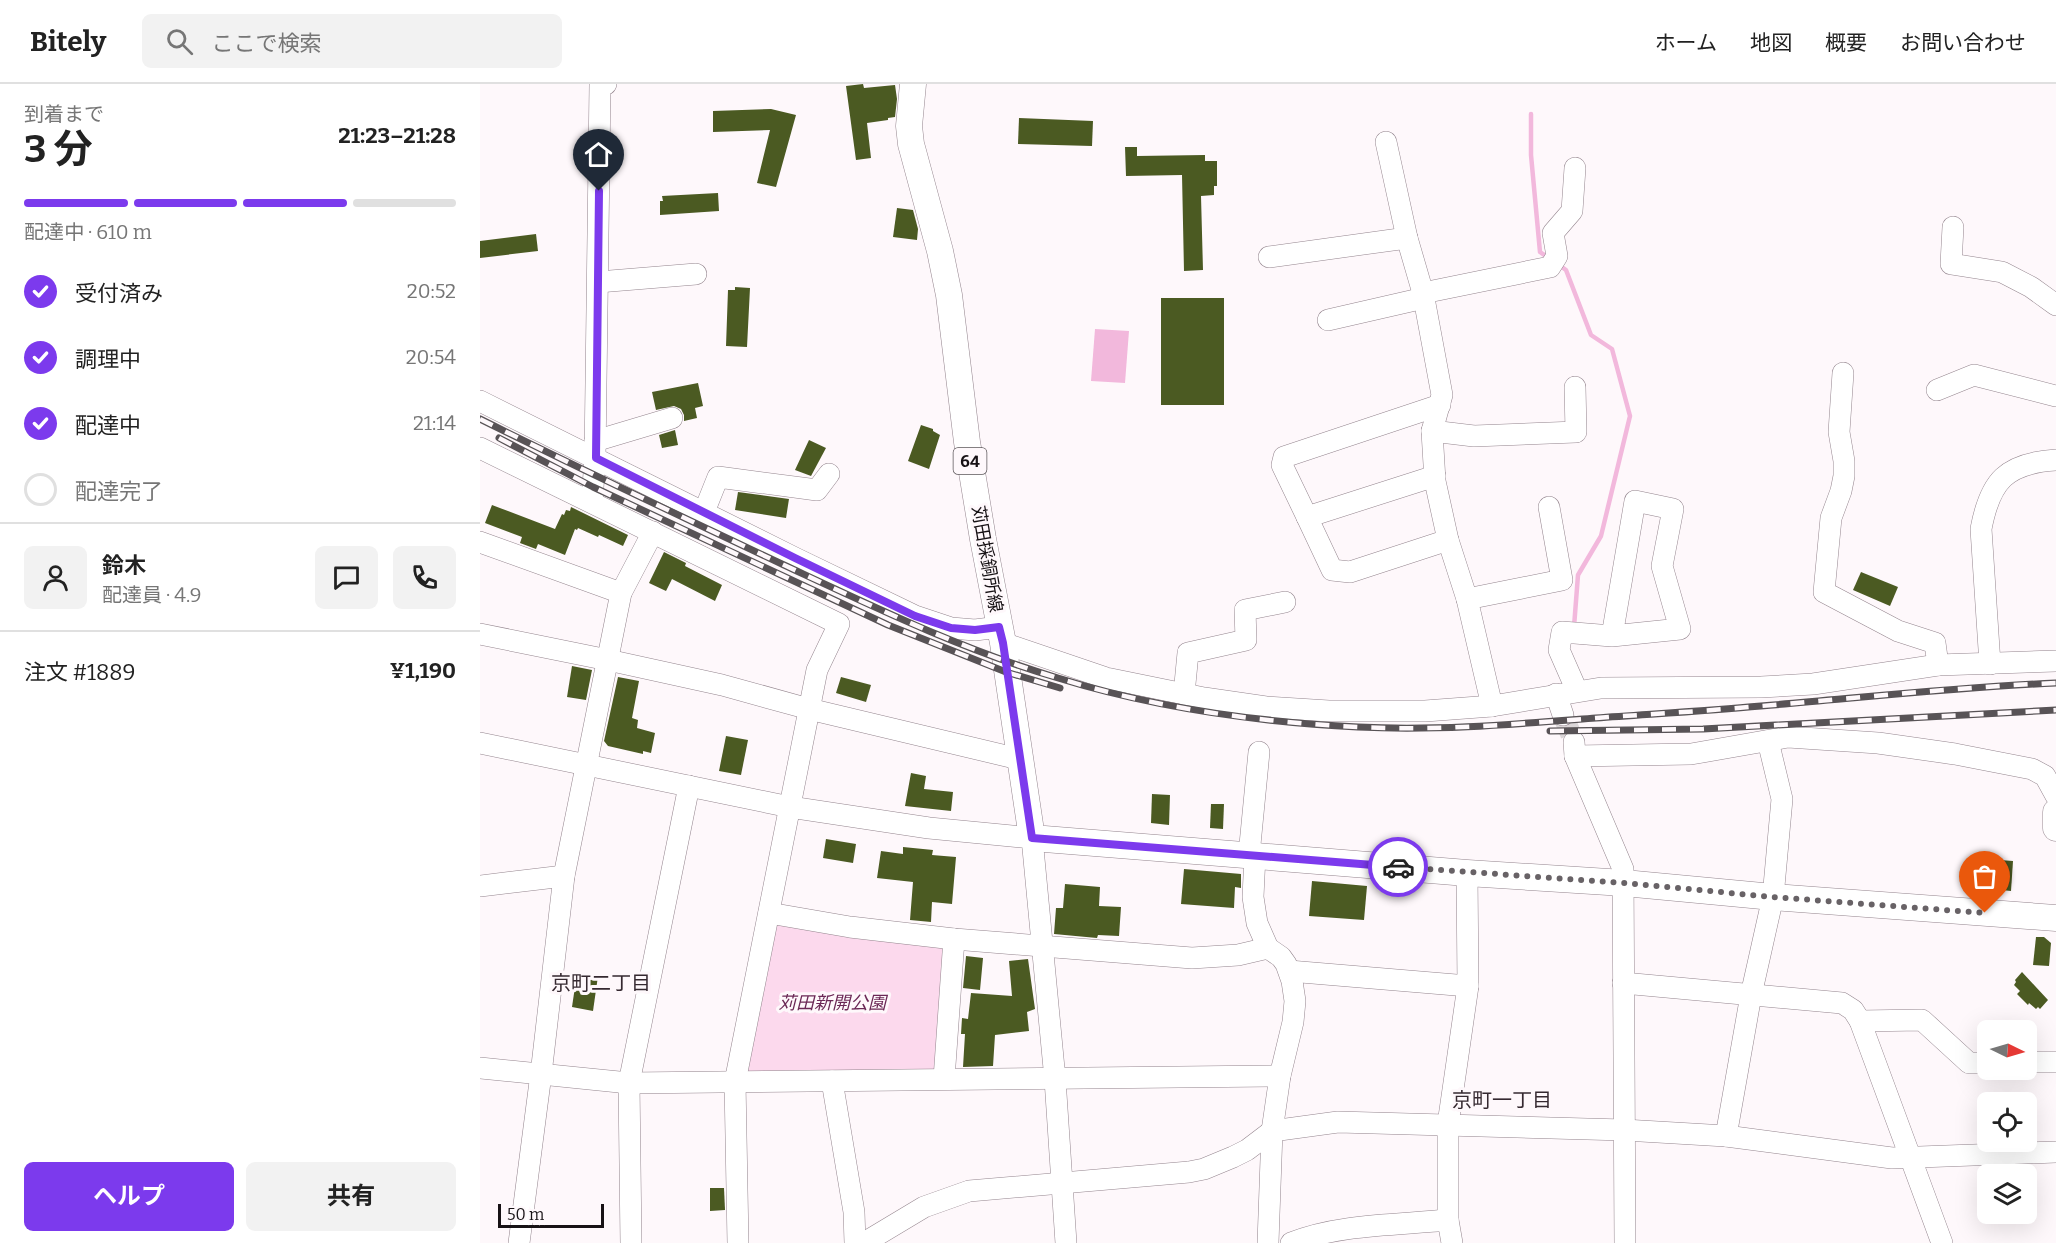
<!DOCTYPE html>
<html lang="ja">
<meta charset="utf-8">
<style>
:root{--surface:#fff;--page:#f2f2f2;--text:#222;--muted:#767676;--line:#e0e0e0;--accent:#7c3aed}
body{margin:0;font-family:Bitter,"Noto Sans JP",serif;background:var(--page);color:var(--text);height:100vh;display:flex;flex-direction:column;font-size:22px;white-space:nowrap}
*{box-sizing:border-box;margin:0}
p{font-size:20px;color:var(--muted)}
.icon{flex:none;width:33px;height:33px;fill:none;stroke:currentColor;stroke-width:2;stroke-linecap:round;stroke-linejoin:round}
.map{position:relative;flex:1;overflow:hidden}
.panel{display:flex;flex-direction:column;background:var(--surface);width:480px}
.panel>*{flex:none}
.needle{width:39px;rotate:95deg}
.fabs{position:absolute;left:1497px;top:936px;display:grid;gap:12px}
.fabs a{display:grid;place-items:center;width:60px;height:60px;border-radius:9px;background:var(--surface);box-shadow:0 6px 24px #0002;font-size:30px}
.scale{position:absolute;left:18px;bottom:15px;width:106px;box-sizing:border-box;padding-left:6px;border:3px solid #171215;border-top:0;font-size:16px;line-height:21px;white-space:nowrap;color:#171215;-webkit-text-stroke:4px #fef8fb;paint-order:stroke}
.pin{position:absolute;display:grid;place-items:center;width:51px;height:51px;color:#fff;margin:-62px -26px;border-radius:50% 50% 50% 0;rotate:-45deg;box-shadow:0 0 6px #0007}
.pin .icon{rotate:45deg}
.courier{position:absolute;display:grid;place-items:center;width:60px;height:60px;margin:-30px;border:4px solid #7c3aed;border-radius:50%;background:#fff;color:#222;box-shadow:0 2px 8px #0007}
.headline em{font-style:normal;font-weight:700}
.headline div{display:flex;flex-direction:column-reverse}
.headline{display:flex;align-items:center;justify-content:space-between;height:102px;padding:0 24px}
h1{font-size:39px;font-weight:700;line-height:45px}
.bar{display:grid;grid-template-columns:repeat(4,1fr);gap:9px 6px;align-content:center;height:72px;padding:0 24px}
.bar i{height:8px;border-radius:4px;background:var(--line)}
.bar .current{background:var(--accent)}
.bar p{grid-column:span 4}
.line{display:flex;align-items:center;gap:15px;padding:0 24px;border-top:2px solid var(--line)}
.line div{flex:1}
.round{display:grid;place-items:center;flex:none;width:63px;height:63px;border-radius:9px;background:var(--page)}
ol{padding:0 24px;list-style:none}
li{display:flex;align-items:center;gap:18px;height:66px}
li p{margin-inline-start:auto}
li .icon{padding:6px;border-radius:50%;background:var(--accent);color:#fff;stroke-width:4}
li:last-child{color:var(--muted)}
li i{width:33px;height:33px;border:3px solid var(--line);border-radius:50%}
.action{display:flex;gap:12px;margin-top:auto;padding:12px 24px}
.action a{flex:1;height:69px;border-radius:9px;background:var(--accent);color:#fff;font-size:24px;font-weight:700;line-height:69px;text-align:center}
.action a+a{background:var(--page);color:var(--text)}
header{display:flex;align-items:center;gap:36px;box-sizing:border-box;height:84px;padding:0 30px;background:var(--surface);border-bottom:2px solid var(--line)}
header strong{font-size:28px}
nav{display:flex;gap:33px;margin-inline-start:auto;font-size:21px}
.search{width:420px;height:54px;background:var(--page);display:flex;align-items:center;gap:15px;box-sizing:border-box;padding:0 21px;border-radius:9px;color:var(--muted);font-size:22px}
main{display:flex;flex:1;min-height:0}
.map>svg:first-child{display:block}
</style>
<header>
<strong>Bitely</strong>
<div class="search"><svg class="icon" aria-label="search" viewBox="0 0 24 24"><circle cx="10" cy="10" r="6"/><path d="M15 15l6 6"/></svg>ここで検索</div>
<nav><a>ホーム</a><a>地図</a><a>概要</a><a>お問い合わせ</a></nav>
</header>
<main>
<section class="panel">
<div class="headline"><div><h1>3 分</h1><p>到着まで</p></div><em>21:23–21:28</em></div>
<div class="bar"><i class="current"></i><i class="current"></i><i class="current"></i><i></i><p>配達中 · 610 m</p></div>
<ol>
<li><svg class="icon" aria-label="check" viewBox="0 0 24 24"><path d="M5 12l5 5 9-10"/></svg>受付済み<p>20:52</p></li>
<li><svg class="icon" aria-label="check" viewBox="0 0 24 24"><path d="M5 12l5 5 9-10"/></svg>調理中<p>20:54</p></li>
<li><svg class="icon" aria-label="check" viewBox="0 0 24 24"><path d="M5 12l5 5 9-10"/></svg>配達中<p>21:14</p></li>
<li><i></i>配達完了</li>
</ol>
<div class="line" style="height:108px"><a class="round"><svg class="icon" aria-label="person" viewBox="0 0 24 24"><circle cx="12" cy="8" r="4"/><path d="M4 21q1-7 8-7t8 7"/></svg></a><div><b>鈴木</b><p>配達員 · 4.9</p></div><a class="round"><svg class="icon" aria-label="chat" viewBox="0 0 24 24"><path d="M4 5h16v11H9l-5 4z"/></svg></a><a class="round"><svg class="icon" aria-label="phone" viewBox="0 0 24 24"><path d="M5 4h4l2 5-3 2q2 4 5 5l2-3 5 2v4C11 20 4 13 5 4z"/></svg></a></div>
<div class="line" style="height:78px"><div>注文 #1889</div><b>¥1,190</b></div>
<div class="action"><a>ヘルプ</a><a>共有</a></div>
</section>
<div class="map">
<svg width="1576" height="1159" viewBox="0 0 1576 1159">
<rect width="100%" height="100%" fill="#fef8fb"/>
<!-- green -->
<path fill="#fcd9ed" d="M 295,839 L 466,862 L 458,991 L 267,988 Z"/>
<!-- water -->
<path fill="#f2b8dc" d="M 615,245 L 649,247 L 645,299 L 611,297 Z"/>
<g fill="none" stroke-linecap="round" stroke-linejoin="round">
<!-- stream -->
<g stroke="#f2b8dc" stroke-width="4.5">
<path d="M 1051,30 L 1051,71 L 1060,168 L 1070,175"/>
<path d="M 1079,181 L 1086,186 L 1111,251 L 1132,265 L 1150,332 L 1121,452 L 1098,491 L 1094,543"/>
</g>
</g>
<!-- building -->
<g fill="#4b5a22">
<path d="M 383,0 L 384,4 L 415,1 L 417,15 L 415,33 L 408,34 L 408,36 L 387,39 L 391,74 L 376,76 L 366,2 Z"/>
<path d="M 291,25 L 316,31 L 296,103 L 277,99 L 290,46 L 233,48 L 233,27 Z"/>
<path d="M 539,34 L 613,37 L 612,62 L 538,60 Z"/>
<path d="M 645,63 L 657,63 L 657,72 L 725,71 L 725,77 L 737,77 L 737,102 L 734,102 L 734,111 L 721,112 L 723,186 L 704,187 L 702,91 L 646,92 Z"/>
<path d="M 238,109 L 239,127 L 180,131 L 180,117 L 183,117 L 182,112 Z"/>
<path d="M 417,124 L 433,126 L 438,145 L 437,156 L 413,153 Z"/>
<path d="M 56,150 L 58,167 L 0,174 L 0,157 Z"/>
<path d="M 255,203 L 270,204 L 267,263 L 246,262 L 248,206 L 255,206 Z"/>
<rect x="681" y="214" width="63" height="107"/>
<path d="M 218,299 L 223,322 L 215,324 L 217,334 L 204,337 L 204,331 L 201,325 L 194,322 L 176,326 L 172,308 Z"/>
<path d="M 441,341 L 453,345 L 453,347 L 460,351 L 449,385 L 428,377 Z"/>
<path d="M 195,346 L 198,361 L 182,364 L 179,351 Z"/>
<path d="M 329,356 L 346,364 L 331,392 L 315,386 Z"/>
<path d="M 258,408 L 309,415 L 306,434 L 255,426 Z"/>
<path d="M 12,421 L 75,445 L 82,430 L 84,431 L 86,426 L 90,427 L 91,423 L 148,451 L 143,462 L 119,451 L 118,453 L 98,444 L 97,446 L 95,445 L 85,471 L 58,460 L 56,465 L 40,459 L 42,453 L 5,439 Z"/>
<path d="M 184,468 L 206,479 L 205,482 L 242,501 L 235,517 L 192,495 L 186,507 L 169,499 Z"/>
<path d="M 1381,488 L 1418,503 L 1410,522 L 1373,506 Z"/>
<path d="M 92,582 L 112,586 L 106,616 L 87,613 Z"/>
<path d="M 138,593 L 159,597 L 152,634 L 158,636 L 157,644 L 175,649 L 171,669 L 163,667 L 163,670 L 128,662 L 124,657 Z"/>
<path d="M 361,593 L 391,601 L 386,618 L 356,609 Z"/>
<path d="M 246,652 L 268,656 L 261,691 L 239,687 Z"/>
<path d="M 431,689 L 446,692 L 444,705 L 473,708 L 471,727 L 425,722 Z"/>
<path d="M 672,710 L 690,711 L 689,741 L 671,739 Z"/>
<path d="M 731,720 L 744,720 L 743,745 L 730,744 Z"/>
<path d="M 346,755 L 376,760 L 373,779 L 343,774 Z"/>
<path d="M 423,763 L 453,766 L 452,771 L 476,773 L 472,820 L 452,818 L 451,838 L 430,836 L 433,798 L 397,794 L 401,767 L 423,770 Z"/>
<path d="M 1506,775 L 1533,777 L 1531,807 L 1503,804 Z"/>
<path d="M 704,785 L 761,790 L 761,804 L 755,803 L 754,824 L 701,820 Z"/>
<path d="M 832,797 L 887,802 L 884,836 L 829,832 Z"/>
<path d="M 585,800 L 620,803 L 619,822 L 641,823 L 639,852 L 618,851 L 617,854 L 574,850 L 576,824 L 583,824 Z"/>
<path d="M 1556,853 L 1564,853 L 1571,859 L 1569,882 L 1553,881 Z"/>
<path d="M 486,872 L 503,874 L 500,906 L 483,904 Z"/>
<path d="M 548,875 L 555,925 L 547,928 L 549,947 L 515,951 L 513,982 L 483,983 L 485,950 L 481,950 L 482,934 L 488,935 L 491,909 L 532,912 L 529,877 Z"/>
<path d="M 1542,888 L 1568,916 L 1560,925 L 1558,923 L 1556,925 L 1549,919 L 1548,921 L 1537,910 L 1540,907 L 1534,901 L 1536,898 L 1535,896 Z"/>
<path d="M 97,889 L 118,892 L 113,927 L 92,923 Z"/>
<path d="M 230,1104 L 244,1104 L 245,1126 L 230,1127 Z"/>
</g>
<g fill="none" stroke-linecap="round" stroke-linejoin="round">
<!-- minor-tunnel -->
<path stroke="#dbd6d8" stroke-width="21" stroke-dasharray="21 10" stroke-linecap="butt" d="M 1083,631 L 1094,658"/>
<defs>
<g id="minor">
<path d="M 906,58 L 927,154 L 943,209 L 962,311 L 952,347 L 955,397 L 968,456 L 987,515 L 1012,622"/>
<path d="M 1473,143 L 1471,180 L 1522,188 L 1551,203 L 1576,221"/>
<path d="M 789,173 L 927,154"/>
<path d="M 118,198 L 216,190"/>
<path d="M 943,209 L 1070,183 L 1077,172 L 1073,149 L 1092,127 L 1095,84"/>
<path d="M 848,236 L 944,214"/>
<path d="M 1363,289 L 1359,348 L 1364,377 L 1364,392 L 1361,407 L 1351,434 L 1344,508 L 1418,547 L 1455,559 L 1458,581"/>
<path d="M 1457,306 L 1494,291 L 1576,312"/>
<path d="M 0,317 L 315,474 L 435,532 L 471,544 L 495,546 L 519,543"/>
<path d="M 952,347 L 994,352 L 1096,348 L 1095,303"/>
<path d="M 115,357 L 192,334"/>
<path d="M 0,364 L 359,540 L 337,586 L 255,998 L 258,1159"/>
<path d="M 955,392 L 827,433 L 852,486 L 870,488 L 968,456"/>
<path d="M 112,418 L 115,374 L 120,1 L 126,0"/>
<path d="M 224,428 L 238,393 L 337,406 L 349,390"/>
<path d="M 827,433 L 802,381 L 804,373 L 960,321"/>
<path d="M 0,458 L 141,509"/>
<path d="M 987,515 L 1082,496 L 1069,423"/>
<path d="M 0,550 L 128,576 L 242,601 L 329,625 L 539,675"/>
<path d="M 523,559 L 626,594 L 724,614 L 786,623 L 849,627 L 945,627 L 1012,622 L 1121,604 L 1281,603 L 1333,600 L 1458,581 L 1576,577"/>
<path d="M 1510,580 L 1501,445 C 1510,397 1526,379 1576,376"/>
<path d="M 1097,607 L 1079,566 L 1082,548 L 1132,552 L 1155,417 L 1193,425 L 1182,482 L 1200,545 L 1132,552"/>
<path d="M 704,610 L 708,569 L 766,556 L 765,526 L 805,518"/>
<path d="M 1076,610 L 1083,631"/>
<path d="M 1094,658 L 1095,672 L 1143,785 L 1145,1159"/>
<path d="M 0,659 L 310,723 L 449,744 L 552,754 L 575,995 L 586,1159"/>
<path d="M 1095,672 L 1211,670 L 1308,653 L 1398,659 L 1475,670 L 1552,685 L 1565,692 L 1576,712"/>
<path d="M 769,771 L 779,668"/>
<path d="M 775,771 L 773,813 L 777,839 L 788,864 L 801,873 L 806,880 L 812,897 L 815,917 L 813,938 L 800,992 L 792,1047 L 788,1159"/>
<path d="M 0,802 L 84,792"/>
<path d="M 289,829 L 370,843 L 474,855 L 712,874 L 758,871 L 788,864"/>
<path d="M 809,887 L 988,902"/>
<path d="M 1143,899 L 1362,919 L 1373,926 L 1380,937 L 1462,1159"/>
<path d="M 1380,937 L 1442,936 L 1489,979 L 1508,979"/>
<path d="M 1546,978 L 1576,978"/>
<path d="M 0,984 L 149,999 L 800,992"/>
<path d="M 464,995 L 474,855"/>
<path d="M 352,997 L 374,1128 L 375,1159"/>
<path d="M 1246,1052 L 1271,911 L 1293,813 L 1302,715 L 1288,657"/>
<path d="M 39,1159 L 61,990 L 84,792 L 141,509 L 173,448"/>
<path d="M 151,1159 L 149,999 L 209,702"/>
<path d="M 384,1159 L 444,1123 L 489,1107 L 709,1088 L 724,1085 L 753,1073 L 767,1066 L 792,1047 L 858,1038 L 1144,1046 L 1246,1052 L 1412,1074 L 1576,1068"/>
<path d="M 811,1159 C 858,1140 917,1141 968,1136"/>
<path d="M 972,1159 L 968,1136 L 968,1040 L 988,902 L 987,789"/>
</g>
<g id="major">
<path d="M 433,0 L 429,42 L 431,60 L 460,167 L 469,211 L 487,358 L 503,455 L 523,559 L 552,754 L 987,789 L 1144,799 L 1293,813 L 1576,834"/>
<path d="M 1576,728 L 1576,744"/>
</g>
</defs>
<!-- minor casing -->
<use href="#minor" stroke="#94858e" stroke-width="22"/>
<!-- major casing -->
<use href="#major" stroke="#94858e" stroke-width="27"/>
<!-- minor -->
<use href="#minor" stroke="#fff" stroke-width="21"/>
<!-- major -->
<use href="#major" stroke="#fff" stroke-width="26"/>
<defs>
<g id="rail">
<path d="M 0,335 C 101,385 202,433 304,481 C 394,523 483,566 578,594 C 675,624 777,638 878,643 C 958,647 1037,640 1116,634 C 1171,630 1226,627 1281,622 C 1379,614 1477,603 1576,599"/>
<path d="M 19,354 L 113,403 L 408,541 L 526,588 L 580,604"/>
<path d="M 1070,647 L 1223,645 L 1576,626"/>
</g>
</defs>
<!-- rail casing -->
<use href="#rail" stroke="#585356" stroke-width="7"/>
<!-- rail -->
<use href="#rail" stroke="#fef8fb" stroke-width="4.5" stroke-dasharray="14" stroke-linecap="butt"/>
</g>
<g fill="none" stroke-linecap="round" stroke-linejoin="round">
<!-- done -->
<path stroke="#686266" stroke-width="6" stroke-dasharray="0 10.8" d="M 918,783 L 1144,799 L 1293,813 L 1505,829"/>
<!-- route -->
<path stroke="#7c3aed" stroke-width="8" d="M 119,107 L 116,374 L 315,474 L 435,532 L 471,544 L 495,546 L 519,543 L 523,559 L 552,754 L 918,783"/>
</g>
<g text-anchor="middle" stroke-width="6" stroke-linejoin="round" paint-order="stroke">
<!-- shield labels -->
<rect fill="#fef8fb" stroke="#5c575a" stroke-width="1.5" x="473.5" y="364" width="33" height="26" rx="4.5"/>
<g font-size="16" font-weight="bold" fill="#171215">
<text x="490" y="383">64</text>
</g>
<!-- street labels -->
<g font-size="18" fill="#171215" stroke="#fef8fb">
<text transform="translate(507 475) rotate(80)" y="6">苅田採銅所線</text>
</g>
<!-- park labels -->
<g font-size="18" font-style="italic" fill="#6b2856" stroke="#fef8fb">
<text x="352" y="925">苅田新開公園</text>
</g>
<!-- neighbourhood labels -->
<g font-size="20" fill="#352930" stroke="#fef8fb">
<text x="121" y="906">京町二丁目</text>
<text x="1022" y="1023">京町一丁目</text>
</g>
</g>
</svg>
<div class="fabs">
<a><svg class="needle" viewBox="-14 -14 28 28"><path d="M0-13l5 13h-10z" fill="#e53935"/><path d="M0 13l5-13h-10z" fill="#767676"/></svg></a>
<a><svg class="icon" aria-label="locate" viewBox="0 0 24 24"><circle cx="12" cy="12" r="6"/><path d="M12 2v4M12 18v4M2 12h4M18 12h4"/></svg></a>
<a><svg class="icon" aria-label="layers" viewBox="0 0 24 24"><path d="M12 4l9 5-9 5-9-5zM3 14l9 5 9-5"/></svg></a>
</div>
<div class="scale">50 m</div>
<div class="pin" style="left:1505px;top:829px;background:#ea580c"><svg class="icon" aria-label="bag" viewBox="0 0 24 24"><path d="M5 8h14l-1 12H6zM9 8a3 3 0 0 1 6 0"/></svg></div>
<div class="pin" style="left:119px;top:107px;background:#1f2937"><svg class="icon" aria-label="home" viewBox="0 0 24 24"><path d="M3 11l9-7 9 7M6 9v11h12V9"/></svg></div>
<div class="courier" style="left:918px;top:783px"><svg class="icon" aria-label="car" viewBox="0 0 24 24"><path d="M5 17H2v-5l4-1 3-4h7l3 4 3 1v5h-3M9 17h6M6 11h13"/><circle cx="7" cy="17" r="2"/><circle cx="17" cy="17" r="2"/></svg></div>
</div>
</main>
